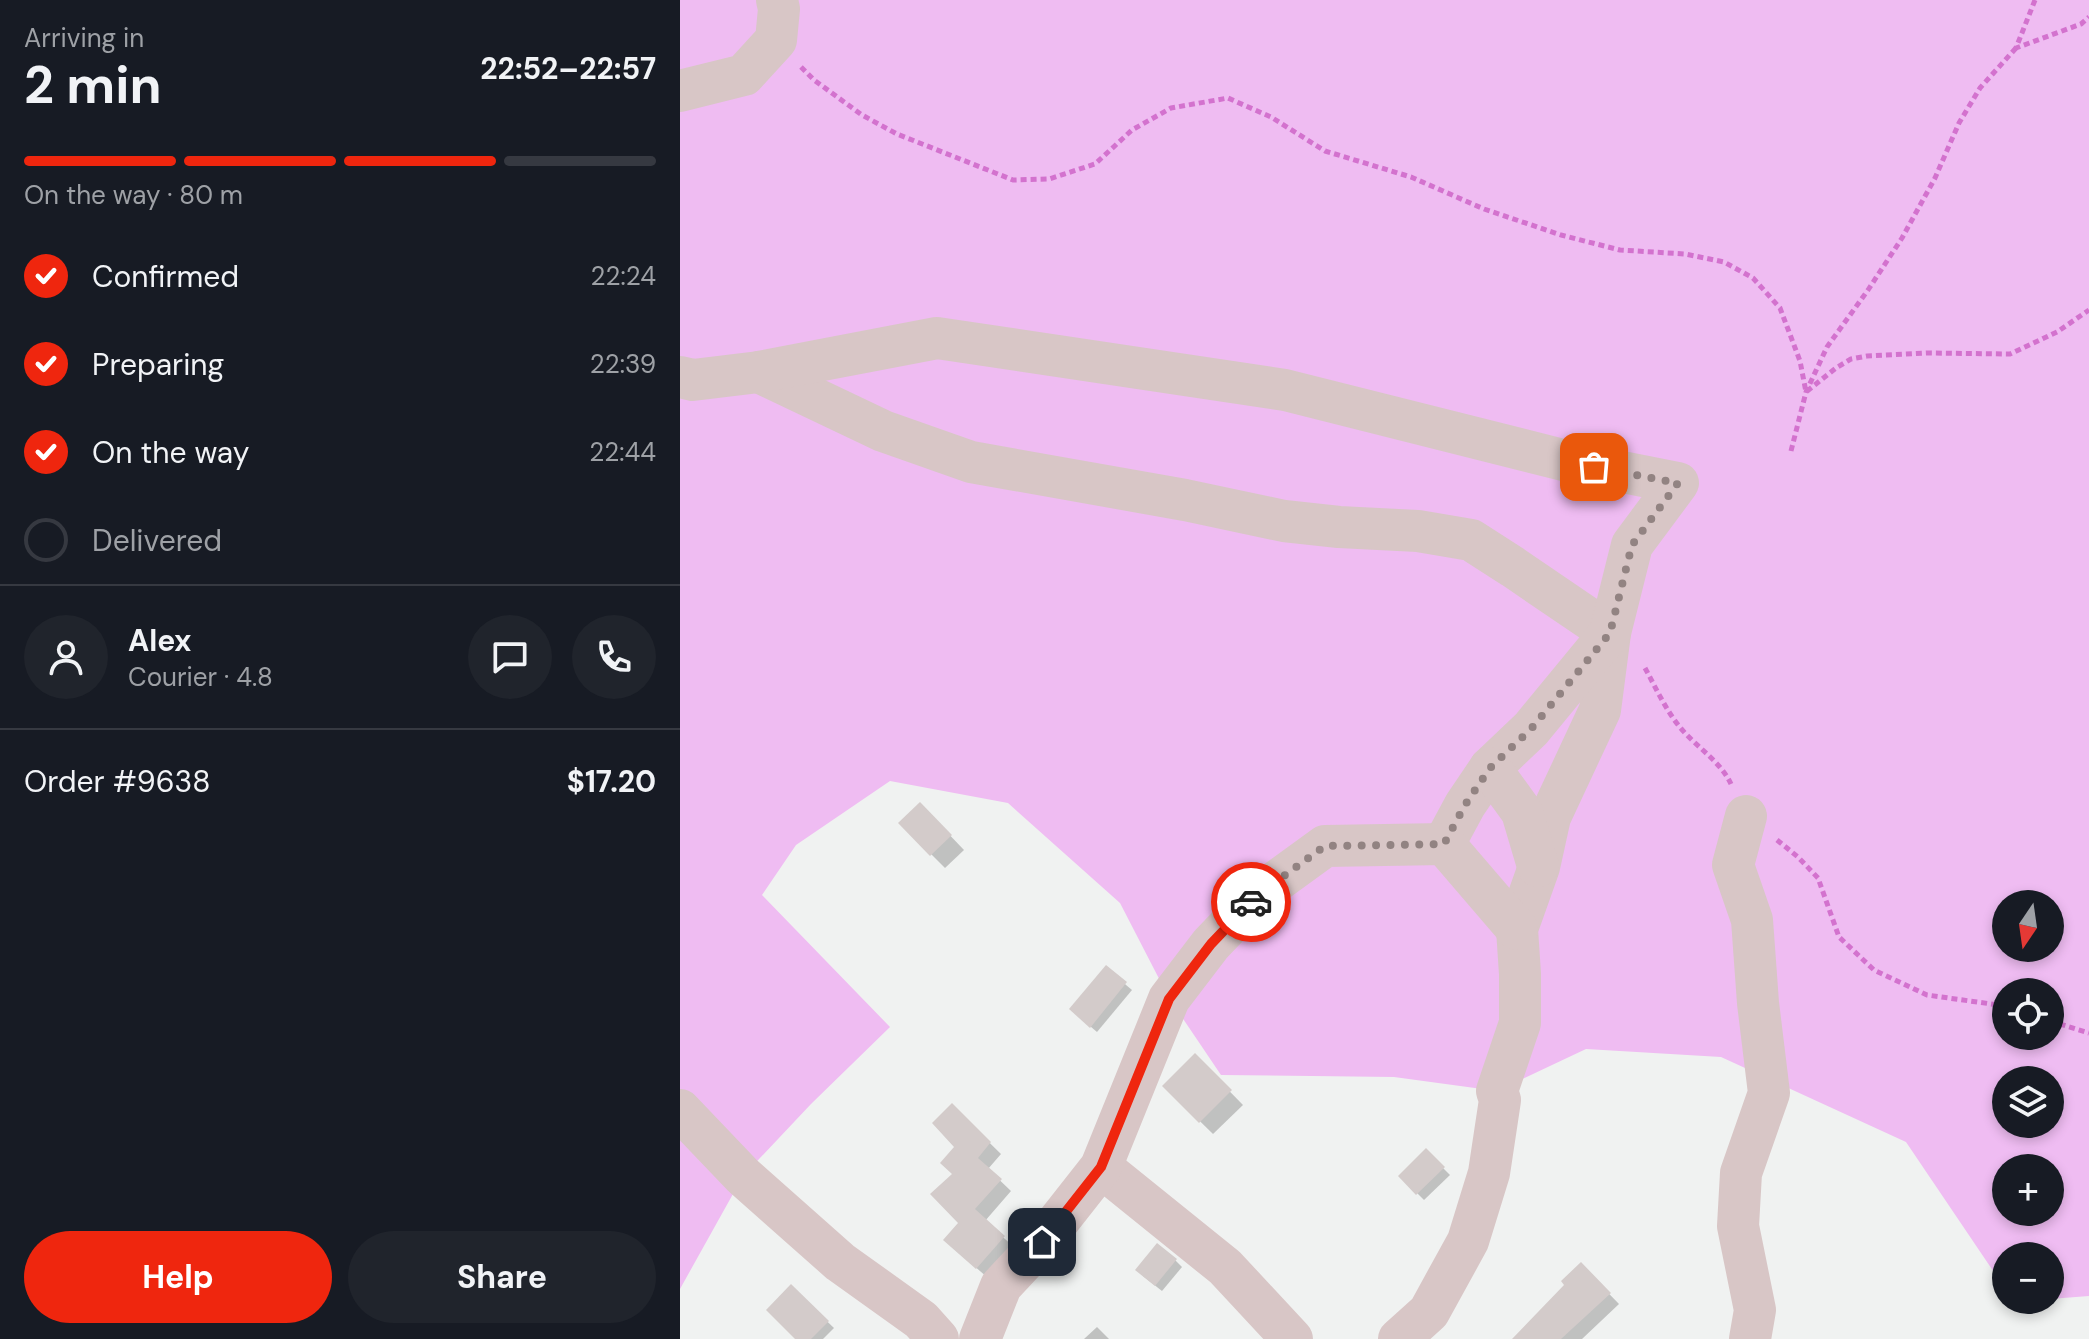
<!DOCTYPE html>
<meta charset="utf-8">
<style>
:root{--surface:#171b24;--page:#20242c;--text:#f1f3f6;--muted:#9ea1a6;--line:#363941;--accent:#ef260e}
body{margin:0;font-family:"DM Sans",sans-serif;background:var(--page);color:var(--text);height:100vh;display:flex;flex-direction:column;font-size:30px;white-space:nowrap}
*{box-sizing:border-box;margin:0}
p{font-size:26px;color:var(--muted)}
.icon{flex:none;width:44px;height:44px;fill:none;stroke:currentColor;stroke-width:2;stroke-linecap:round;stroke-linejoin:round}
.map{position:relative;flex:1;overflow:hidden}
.sheet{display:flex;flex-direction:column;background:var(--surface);width:680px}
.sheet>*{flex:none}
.needle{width:52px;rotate:193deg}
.buttons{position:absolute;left:1312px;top:890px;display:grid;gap:16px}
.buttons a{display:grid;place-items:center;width:72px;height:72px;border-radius:50%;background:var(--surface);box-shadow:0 4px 12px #0003;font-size:40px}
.pin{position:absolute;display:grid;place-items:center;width:68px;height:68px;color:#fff;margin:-34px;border-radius:16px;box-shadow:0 4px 12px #0006}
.courier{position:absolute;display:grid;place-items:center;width:80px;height:80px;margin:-40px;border:6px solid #ef260e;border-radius:50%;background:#fff;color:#222;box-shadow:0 2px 10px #0007}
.overview em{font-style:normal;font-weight:700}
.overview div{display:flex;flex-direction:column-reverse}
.overview{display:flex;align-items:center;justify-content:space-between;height:136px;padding:0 24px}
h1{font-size:52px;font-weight:700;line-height:60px}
.bar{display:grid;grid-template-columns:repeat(4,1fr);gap:12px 8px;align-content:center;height:96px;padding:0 24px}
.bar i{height:10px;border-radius:6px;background:var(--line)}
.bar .active{background:var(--accent)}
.bar p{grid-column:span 4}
.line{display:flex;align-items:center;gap:20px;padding:0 24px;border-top:2px solid var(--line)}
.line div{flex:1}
.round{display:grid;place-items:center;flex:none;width:84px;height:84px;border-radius:42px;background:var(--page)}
ol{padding:0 24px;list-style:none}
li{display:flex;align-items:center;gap:24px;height:88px}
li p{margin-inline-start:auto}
li .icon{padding:8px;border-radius:50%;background:var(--accent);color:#fff;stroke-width:4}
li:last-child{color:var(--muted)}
li i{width:44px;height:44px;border:4px solid var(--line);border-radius:50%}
.action{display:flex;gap:16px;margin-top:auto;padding:16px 24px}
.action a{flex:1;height:92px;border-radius:48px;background:var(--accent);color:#fff;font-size:32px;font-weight:700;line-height:92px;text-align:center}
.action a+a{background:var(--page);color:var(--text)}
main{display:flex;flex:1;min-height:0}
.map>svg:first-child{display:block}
</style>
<main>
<section class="sheet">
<div class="overview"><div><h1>2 min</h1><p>Arriving in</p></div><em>22:52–22:57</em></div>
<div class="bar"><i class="active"></i><i class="active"></i><i class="active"></i><i></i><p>On the way · 80 m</p></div>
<ol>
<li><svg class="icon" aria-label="check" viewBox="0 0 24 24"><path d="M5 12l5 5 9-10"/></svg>Confirmed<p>22:24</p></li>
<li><svg class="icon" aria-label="check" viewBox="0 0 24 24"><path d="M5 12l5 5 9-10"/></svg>Preparing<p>22:39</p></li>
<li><svg class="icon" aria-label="check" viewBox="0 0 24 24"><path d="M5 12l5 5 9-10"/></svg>On the way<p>22:44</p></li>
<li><i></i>Delivered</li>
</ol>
<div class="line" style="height:144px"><a class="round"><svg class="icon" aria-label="person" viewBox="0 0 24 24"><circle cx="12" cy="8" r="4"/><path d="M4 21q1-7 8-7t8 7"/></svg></a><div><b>Alex</b><p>Courier · 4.8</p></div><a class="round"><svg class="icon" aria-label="chat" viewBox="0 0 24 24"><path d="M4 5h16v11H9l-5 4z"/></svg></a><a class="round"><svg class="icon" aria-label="phone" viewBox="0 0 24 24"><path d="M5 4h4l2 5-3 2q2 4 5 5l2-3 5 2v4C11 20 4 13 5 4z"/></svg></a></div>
<div class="line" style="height:104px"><div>Order #9638</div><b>$17.20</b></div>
<div class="action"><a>Help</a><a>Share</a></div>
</section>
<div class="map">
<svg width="1409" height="1339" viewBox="0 0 1409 1339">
<rect width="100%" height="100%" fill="#f0f2f1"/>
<!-- green -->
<path fill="#efbcf2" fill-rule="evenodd" d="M 0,0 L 1409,0 L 1409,1296 L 1370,1299 L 1370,1256 L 1326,1256 L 1326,1290 L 1226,1142 L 1041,1057 L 906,1049 L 817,1091 L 714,1077 L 541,1075 L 489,998 L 440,903 L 328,803 L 210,781 L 116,845 L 82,895 L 210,1027 L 131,1104 L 63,1176 L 0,1289 ZM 1326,904 L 1370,904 L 1370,948 L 1326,948 ZM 1326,992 L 1370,992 L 1370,1036 L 1326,1036 ZM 1326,1080 L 1370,1080 L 1370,1124 L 1326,1124 ZM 1326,1168 L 1370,1168 L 1370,1212 L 1326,1212 Z"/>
<!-- shadow -->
<g fill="#0003">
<path d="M 240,804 L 284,850 L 265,868 L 220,823 Z"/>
<path d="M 426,968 L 452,990 L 417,1032 L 397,1015 Z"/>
<path d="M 515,1056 L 563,1105 L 533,1134 L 484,1086 Z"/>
<path d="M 272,1106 L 321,1154 L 308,1169 L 331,1191 L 305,1221 L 335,1248 L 308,1278 L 277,1251 L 281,1223 L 277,1147 Z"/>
<path d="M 746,1151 L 770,1175 L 744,1200 L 720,1176 Z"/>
<path d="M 495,1260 L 502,1267 L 482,1291 L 463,1276 Z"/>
<path d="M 901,1265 L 939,1304 L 902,1339 L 837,1339 L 887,1285 Z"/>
<path d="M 111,1287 L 154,1328 L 143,1339 L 118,1339 Z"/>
<path d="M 417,1327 L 429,1339 L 404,1339 Z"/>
</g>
<!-- building -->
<g fill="#d3cbca">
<path d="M 240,802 L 272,835 L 250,856 L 218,823 Z"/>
<path d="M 426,965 L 447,982 L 410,1028 L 389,1009 Z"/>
<path d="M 515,1053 L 552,1090 L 519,1123 L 482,1086 Z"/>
<path d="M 272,1103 L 311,1142 L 298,1158 L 322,1179 L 295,1209 L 325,1236 L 296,1269 L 263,1240 L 278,1223 L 250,1194 L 272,1174 L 260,1163 L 274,1147 L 252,1123 Z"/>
<path d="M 746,1148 L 765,1167 L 736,1195 L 718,1176 Z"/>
<path d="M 477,1243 L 497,1259 L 475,1286 L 455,1270 Z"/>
<path d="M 901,1262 L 931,1293 L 881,1339 L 832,1339 L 884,1285 L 881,1281 Z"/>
<path d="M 111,1284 L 149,1321 L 131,1339 L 115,1339 L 86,1310 Z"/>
</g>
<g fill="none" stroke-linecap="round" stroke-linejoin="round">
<!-- path -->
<g stroke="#d372ce" stroke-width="5" stroke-dasharray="6 4" stroke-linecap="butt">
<path d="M 1355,0 L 1336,48 L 1401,24 L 1409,17"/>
<path d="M 121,67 L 134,80 L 182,115 L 217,134 L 333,180 L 369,179 L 415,164 L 452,130 L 491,108 L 548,98 L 591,117 L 645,151 L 731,177 L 804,209 L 881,235 L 940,250 L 1005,254 L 1044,262 L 1073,278 L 1100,308 L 1120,361 L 1126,392 L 1156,368 L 1171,359 L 1187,356 L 1246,353 L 1330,354 L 1377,332 L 1409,310"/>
<path d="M 1111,451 L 1126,392 L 1147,347 L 1188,290 L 1222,238 L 1255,178 L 1279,123 L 1300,88 L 1336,48"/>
<path d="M 965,668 C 977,690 988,715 1005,733 C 1021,750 1041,763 1051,784"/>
<path d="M 1097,840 L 1118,857 L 1138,878 L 1159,937 L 1194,970 L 1247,995 L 1326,1006"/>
<path d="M 1370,1021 L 1409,1033"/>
</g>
<!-- minor -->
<g stroke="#d8c6c6" stroke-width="42">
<path d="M 0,91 L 64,75 L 96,40 L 99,9 L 97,0"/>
<path d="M 79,372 L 203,431 L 291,462 L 505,500 L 604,521 L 659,527 L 738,531 L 791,540 L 833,567 L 930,633 L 920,710 L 870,817 L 859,867 L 837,929 L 840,974 L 840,1023 L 817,1091 L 820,1100 L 809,1173 L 788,1241 L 749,1312 L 719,1339"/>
<path d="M 0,377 L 13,380 L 79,372 L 257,338 L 605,390 L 887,461 L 998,483 L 952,545 L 930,633 L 851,729 L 810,768 L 785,805 L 764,844"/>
<path d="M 810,768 L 842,812 L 858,866"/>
<path d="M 1066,816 L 1053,865 L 1072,920 L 1078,1003 L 1089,1093 L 1061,1173 L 1058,1226 L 1075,1310 L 1070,1339"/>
<path d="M 0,1110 L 63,1176 L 160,1262 L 241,1320 L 258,1339"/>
<path d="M 421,1167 L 545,1267 L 612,1339"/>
<path d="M 300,1339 L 321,1286 L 362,1242 L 421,1167 L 489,999 L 531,944 L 579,894 L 645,846 L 764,844 L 837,929"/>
</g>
</g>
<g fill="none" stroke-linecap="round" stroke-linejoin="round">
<!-- done -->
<path stroke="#928382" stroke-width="8" stroke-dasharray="0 14.4" d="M 571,902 L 579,894 L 645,846 L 764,844 L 785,805 L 810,768 L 851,729 L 930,633 L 952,545 L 998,483 L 914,467"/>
<!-- route -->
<path stroke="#ef260e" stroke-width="10" d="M 362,1242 L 421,1167 L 489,999 L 531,944 L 571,902"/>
</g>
</svg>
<div class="buttons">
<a><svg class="needle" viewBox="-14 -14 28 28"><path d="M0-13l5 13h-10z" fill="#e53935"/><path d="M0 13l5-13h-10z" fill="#9ea1a6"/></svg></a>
<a><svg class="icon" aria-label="locate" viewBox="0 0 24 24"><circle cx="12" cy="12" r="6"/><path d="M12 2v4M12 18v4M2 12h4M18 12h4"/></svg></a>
<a><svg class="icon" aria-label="layers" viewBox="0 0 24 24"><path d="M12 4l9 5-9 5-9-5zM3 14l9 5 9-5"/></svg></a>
<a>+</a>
<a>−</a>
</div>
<div class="pin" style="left:914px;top:467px;background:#ea580c"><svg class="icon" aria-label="bag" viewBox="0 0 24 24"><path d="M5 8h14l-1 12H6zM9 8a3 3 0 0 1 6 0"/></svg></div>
<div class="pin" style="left:362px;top:1242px;background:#1f2937"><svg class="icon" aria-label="home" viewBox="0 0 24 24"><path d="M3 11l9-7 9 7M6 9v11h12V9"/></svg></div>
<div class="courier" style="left:571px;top:902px"><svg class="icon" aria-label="car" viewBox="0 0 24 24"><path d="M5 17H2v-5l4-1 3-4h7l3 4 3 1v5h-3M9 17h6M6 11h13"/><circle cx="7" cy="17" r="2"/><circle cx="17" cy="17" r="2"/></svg></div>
</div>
</main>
